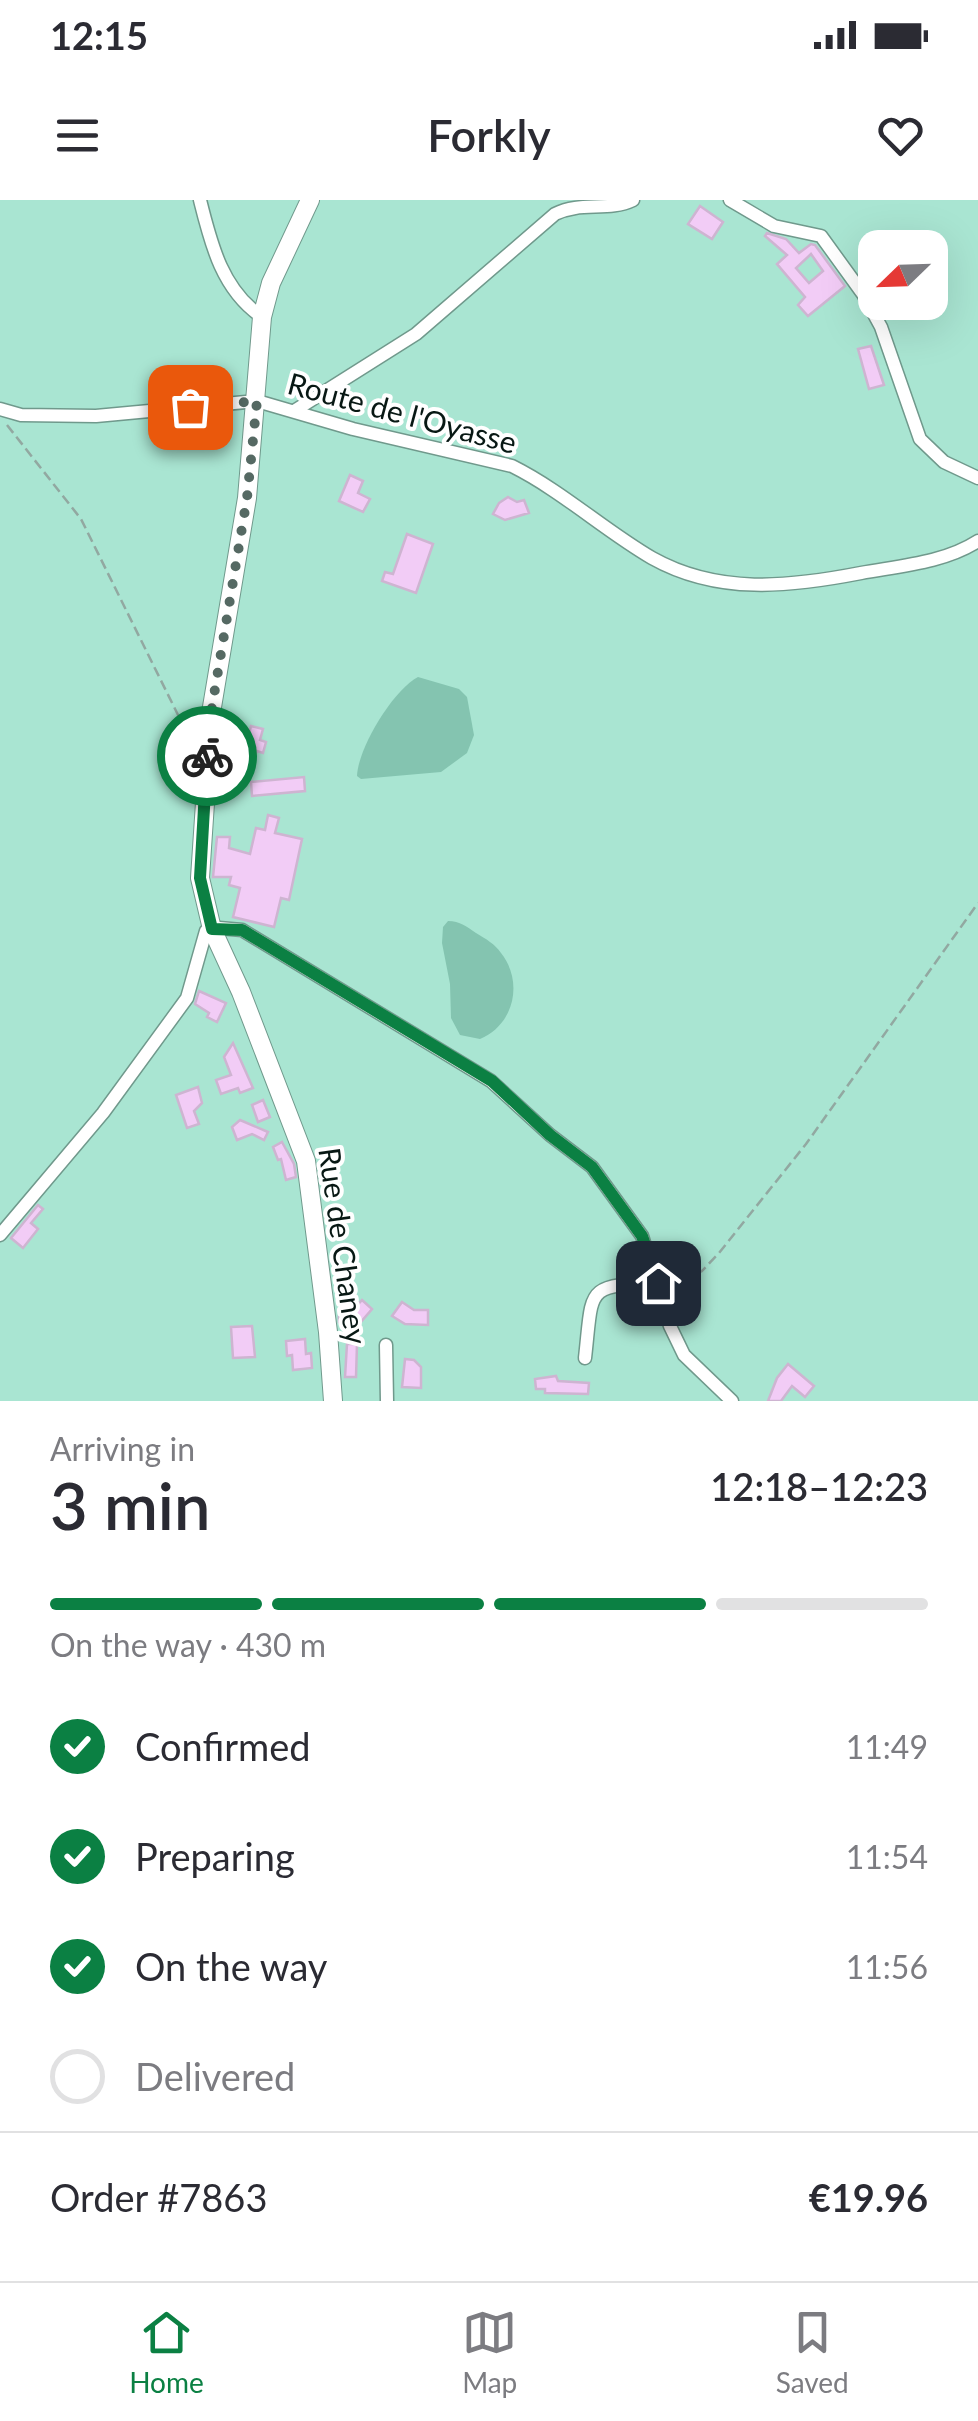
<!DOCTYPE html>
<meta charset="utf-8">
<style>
:root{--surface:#fff;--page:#f2f2f3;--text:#2b2b33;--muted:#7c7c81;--line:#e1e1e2;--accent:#0b8043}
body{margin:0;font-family:Lato,sans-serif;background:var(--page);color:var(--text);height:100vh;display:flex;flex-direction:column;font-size:38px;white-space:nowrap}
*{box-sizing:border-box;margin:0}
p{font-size:32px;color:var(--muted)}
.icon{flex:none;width:55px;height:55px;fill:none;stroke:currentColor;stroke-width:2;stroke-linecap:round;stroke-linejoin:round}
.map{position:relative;height:1201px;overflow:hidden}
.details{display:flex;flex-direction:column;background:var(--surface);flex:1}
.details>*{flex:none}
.needle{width:65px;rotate:247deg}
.fabs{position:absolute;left:858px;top:30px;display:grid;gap:20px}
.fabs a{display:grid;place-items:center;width:90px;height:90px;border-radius:20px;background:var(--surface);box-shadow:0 10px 40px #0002;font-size:50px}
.pin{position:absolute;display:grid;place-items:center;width:85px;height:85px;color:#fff;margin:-42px;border-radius:20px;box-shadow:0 5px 15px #0006}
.courier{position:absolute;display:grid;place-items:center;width:100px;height:100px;margin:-50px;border:8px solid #0b8043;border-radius:50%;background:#fff;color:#222;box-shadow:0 2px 12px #0007}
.overview em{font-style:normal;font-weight:600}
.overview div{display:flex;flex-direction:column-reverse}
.overview{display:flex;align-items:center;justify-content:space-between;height:170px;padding:0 50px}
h1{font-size:65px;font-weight:600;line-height:75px}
.bar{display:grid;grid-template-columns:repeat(4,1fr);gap:15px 10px;align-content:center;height:120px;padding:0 50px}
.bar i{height:12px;border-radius:8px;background:var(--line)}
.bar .on{background:var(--accent)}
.bar p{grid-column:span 4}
.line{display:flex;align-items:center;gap:25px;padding:0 50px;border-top:2px solid var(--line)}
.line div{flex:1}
ol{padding:0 50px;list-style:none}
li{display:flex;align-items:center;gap:30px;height:110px}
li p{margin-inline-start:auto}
li .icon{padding:10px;border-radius:50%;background:var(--accent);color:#fff;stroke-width:4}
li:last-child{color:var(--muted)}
li i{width:55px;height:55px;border:5px solid var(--line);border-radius:50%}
.status{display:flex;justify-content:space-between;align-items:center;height:70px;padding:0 50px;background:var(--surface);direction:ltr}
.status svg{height:28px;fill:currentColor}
header{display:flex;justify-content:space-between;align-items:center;height:130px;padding:0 50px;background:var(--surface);font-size:45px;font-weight:600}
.menu{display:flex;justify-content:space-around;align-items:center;height:140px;border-top:2px solid var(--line);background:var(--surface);font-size:28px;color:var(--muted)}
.menu a{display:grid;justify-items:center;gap:5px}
.menu .on{color:var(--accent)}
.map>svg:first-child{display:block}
</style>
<div class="status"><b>12:15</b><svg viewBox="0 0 49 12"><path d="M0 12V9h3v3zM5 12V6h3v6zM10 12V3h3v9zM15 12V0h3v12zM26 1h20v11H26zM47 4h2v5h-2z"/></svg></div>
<header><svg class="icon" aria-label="menu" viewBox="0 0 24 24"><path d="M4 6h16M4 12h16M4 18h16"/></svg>Forkly<svg class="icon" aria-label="heart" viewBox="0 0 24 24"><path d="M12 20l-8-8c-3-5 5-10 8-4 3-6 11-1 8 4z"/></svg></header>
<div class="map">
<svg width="978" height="1201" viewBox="0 0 978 1201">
<rect width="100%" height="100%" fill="#e5fff6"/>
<!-- green -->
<path fill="#a9e5d2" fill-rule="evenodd" d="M 0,0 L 978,0 L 978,1201 L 0,1201 ZM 875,48 L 930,48 L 930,102 L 875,102 Z"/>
<!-- water -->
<g fill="#84c4b0">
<path d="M 418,477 L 459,489 L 467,497 L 474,535 L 467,553 L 441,572 L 361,579 L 357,576 C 358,548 393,490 418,477 Z"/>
<path d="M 448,721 C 460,721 467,727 476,733 C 486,739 495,744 501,753 C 524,782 514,825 480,839 L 460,835 L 451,818 L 450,784 L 442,743 L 443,727 Z"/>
</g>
<!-- building -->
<g fill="#f2ccf6" stroke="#ceb4d1" stroke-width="2.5" fill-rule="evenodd">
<path d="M 700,6 L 723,22 L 712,39 L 688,24 Z"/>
<path d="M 767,33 L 786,39 L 799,53 L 811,44 L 815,45 L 845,86 L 808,116 L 798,105 L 805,97 L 777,64 L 787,55 L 765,36 ZM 811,54 L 823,71 L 809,83 L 796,68 Z"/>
<path d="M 871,146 L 884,185 L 869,189 L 858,149 Z"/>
<path d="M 350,275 L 363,281 L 358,293 L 370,299 L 363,312 L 339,301 Z"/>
<path d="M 508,297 L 517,302 L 524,300 L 529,313 L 505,320 L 493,314 L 499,303 Z"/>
<path d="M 407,334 L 433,344 L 416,393 L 382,381 L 385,372 L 393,374 Z"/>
<path d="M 251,526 L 263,529 L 260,540 L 266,542 L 263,553 L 257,551 L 254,557 L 245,555 L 247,541 L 242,540 L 245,528 L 250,530 Z"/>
<path d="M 304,577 L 305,591 L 252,596 L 251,582 Z"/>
<path d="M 268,615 L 279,618 L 275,633 L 302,639 L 289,700 L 281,698 L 274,727 L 233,717 L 240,688 L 229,685 L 231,677 L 213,677 L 217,637 L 230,637 L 229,648 L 250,654 L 256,628 L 265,630 Z"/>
<path d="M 199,791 L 226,803 L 217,822 L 207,817 L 209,813 L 195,804 Z"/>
<path d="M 233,843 L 253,888 L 240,893 L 238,888 L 221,894 L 216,880 L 231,875 L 224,857 Z"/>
<path d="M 198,887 L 202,903 L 194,911 L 199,924 L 187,928 L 176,895 Z"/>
<path d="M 263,900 L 270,917 L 258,922 L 252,905 Z"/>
<path d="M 240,920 L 268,932 L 264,940 L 252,934 L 237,940 L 232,927 Z"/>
<path d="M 282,942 L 294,964 L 296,977 L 286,980 L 281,959 L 278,960 L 273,947 Z"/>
<path d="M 38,1005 L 43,1009 L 31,1023 L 38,1029 L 23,1048 L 11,1038 Z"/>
<path d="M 362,1100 L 372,1109 L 360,1123 L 339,1122 L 339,1111 L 353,1110 Z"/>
<path d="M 402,1102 L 414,1110 L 428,1110 L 428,1125 L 405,1124 L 392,1116 Z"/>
<path d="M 252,1126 L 255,1157 L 233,1158 L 231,1127 Z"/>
<path d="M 305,1139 L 306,1154 L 311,1153 L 312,1168 L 293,1170 L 292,1155 L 287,1156 L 286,1141 Z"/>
<path d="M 347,1144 L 357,1144 L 356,1177 L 345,1177 Z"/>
<path d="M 405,1159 L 414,1160 L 421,1167 L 421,1188 L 402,1187 Z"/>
<path d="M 788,1164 L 814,1186 L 805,1197 L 792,1186 L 781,1201 L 768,1201 L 777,1178 Z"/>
<path d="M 556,1176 L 558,1181 L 589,1183 L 588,1194 L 545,1193 L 545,1189 L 536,1189 L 535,1179 Z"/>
</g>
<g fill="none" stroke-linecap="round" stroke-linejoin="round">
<defs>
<g id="street">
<path d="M 200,0 C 211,44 222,90 262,117"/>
<path d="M 730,0 L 774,26 L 821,36 L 863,94 L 881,127 L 920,239 L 944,262 L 978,278"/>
<path d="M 0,209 L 21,215 L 96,216 L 257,201 L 353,229 L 512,266 C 562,291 604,330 652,358 C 718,395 789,387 861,373 C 899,366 944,363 978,341"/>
<path d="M 294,211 L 416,134 L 555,14 C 581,1 608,12 633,0"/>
<path d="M 0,1035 L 103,913 L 187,798 L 206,731 L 219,728 L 242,730 L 491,881 L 550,935 L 592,967 L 642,1036 L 670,1126 L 684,1155 L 732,1201"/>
<path d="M 386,1145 L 387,1201"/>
<path d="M 585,1158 C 593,1088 584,1085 658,1083"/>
</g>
<path id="secondary" d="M 310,0 L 271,83 L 262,117 L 247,298 L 211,513 L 200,678 L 212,729 L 241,792 L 306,961 L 328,1132 L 333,1201"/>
</defs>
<!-- street casing -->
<use href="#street" stroke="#70998c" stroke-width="15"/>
<!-- secondary casing -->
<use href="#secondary" stroke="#70998c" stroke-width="20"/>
<!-- path -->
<g stroke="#92a8a1" stroke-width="2.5" stroke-dasharray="10 5" stroke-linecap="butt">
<path d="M 7,225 L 81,319 L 182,523 L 194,556"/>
<path d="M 670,1085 L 702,1071 L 719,1053 L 806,944 L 978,703"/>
</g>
<!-- street -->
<use href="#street" stroke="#fff" stroke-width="12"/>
<!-- secondary -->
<use href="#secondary" stroke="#fff" stroke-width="18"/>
</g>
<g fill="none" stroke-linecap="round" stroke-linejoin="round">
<!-- done -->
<path stroke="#556963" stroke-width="10" stroke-dasharray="0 18" d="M 190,207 L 257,201 L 247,298 L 211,513 L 207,556"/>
<!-- route -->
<path stroke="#0b8043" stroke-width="12" d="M 207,556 L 200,678 L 212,729 L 242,730 L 492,881 L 550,935 L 592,967 L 642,1036 L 658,1083"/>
</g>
<g text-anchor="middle" stroke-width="8" stroke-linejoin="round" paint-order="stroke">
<!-- street labels -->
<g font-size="30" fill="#081814" stroke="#fff">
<text transform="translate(402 214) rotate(15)" y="10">Route de l'Oyasse</text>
<text transform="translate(342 1046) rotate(82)" y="10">Rue de Chaney</text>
</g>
</g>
</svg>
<div class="fabs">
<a><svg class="needle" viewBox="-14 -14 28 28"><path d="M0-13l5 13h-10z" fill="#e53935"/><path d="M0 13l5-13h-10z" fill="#7c7c81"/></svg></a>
</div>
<div class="pin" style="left:190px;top:207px;background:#ea580c"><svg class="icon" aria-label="bag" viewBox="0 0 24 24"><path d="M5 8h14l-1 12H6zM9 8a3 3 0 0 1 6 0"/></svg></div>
<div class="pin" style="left:658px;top:1083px;background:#1f2937"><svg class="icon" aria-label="home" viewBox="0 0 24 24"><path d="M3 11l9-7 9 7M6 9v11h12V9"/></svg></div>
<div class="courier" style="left:207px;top:556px"><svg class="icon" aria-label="bike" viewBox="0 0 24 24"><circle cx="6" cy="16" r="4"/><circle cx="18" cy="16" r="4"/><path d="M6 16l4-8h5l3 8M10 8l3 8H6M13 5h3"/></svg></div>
</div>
<section class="details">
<div class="overview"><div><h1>3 min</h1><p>Arriving in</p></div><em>12:18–12:23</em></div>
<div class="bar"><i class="on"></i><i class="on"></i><i class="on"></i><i></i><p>On the way · 430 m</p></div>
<ol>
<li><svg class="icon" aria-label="check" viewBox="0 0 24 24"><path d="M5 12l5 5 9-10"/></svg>Confirmed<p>11:49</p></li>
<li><svg class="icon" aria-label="check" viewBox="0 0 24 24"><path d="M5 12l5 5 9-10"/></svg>Preparing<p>11:54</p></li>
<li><svg class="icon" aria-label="check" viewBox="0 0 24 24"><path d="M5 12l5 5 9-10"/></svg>On the way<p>11:56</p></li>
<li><i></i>Delivered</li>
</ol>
<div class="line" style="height:130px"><div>Order #7863</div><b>€19.96</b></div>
</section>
<nav class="menu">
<a class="on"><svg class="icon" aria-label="home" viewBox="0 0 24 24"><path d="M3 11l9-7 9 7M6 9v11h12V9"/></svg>Home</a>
<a><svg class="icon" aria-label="map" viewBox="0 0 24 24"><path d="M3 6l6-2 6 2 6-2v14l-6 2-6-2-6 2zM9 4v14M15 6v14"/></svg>Map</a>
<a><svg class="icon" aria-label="saved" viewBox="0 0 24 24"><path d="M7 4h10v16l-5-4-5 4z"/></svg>Saved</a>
</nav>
